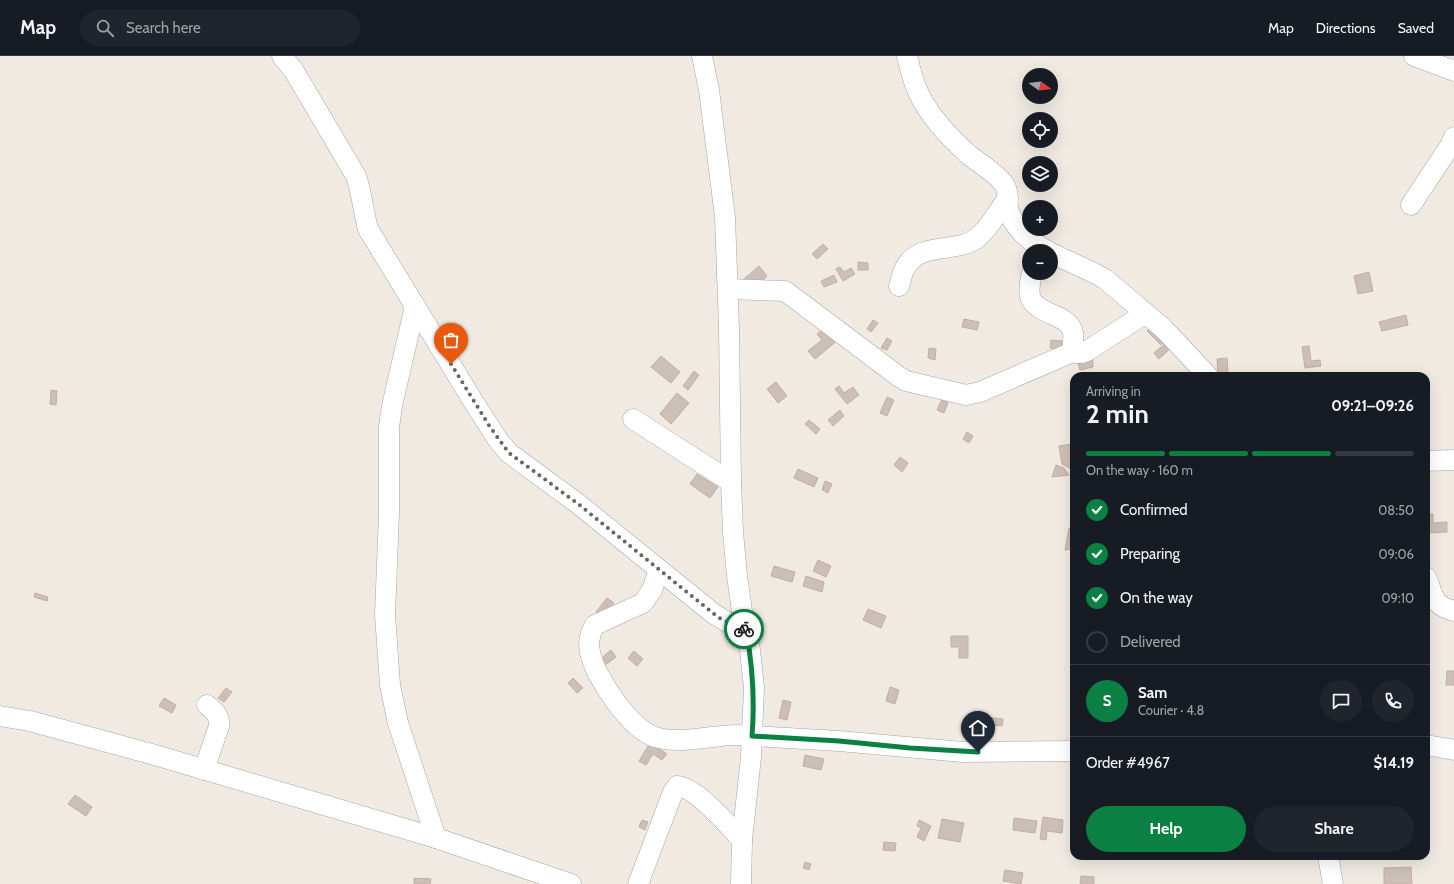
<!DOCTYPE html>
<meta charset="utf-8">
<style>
:root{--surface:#171b24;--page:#20242c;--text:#f1f3f6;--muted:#9ea1a6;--line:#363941;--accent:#0b8043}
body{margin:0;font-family:Cabin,sans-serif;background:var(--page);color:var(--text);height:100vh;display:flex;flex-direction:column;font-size:15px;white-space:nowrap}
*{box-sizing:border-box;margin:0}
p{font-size:13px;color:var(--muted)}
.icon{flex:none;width:22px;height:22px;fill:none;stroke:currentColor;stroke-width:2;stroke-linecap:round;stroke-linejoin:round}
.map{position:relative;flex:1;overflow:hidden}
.drawer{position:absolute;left:1070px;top:316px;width:360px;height:488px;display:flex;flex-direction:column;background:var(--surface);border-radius:12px;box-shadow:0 4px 16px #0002}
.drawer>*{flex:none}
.needle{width:26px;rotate:104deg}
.tools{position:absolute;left:1022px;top:12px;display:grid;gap:8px}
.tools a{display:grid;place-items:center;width:36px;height:36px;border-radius:50%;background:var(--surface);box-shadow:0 4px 16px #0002;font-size:20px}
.pin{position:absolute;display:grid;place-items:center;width:34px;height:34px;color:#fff;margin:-41px -17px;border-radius:50% 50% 50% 0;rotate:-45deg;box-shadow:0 0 4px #0007}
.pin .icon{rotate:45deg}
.courier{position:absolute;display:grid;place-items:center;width:40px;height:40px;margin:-20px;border:3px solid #0b8043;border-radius:50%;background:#fff;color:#222;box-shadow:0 1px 5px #0007}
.summary em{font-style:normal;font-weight:700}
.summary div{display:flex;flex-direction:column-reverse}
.summary{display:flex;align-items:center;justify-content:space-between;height:68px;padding:0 16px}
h1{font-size:26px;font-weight:700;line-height:30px}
.bar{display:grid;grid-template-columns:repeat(4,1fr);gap:6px 4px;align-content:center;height:48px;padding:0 16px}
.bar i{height:5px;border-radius:3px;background:var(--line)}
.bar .active{background:var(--accent)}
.bar p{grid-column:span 4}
.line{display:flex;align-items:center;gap:10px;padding:0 16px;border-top:1px solid var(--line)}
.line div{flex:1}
.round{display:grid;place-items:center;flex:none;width:42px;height:42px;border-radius:21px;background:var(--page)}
ol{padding:0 16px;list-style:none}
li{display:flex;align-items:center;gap:12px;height:44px}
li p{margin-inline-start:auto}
li .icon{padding:4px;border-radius:50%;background:var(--accent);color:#fff;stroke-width:4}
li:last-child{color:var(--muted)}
li i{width:22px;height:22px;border:2px solid var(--line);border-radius:50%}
.button{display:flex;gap:8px;margin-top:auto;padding:8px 16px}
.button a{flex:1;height:46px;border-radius:24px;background:var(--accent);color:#fff;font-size:16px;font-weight:700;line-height:46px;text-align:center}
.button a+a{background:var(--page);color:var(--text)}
header{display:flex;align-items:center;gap:24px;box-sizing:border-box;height:56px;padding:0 20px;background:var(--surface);border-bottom:1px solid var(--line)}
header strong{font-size:19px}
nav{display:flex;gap:22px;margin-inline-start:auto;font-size:14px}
.search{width:280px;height:36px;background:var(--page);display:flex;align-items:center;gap:10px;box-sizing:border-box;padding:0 14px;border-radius:22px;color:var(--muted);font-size:15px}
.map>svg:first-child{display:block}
</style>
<header>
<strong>Map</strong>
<div class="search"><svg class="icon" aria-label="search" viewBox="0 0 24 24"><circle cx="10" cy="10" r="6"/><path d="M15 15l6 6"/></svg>Search here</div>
<nav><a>Map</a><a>Directions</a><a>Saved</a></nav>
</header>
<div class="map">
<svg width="1454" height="828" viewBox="0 0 1454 828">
<rect width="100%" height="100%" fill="#f0eae3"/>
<!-- building -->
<g fill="#ccbfb8" stroke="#c2aea4">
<path d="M 823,188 L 828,193 L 817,203 L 812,198 Z"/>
<path d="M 858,206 L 868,207 L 868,214 L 858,214 Z"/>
<path d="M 759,210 L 767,220 L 753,233 L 744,223 Z"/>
<path d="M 840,211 L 844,216 L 851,212 L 855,218 L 843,225 L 836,213 Z"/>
<path d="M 1369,216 L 1373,235 L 1358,238 L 1354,220 Z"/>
<path d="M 834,219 L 837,226 L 824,231 L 821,225 Z"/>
<path d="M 1406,259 L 1408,269 L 1382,275 L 1379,266 Z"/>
<path d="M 964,263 L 979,266 L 977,274 L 962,271 Z"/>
<path d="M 873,264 L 878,267 L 871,276 L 867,273 Z"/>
<path d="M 828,270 L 839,283 L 815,303 L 808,295 L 822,284 L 817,278 Z"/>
<path d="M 1152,270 L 1166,283 L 1161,289 L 1147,275 Z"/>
<path d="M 887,282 L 892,285 L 887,294 L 881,292 Z"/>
<path d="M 1051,284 L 1062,285 L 1061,293 L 1050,292 Z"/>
<path d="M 1168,285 L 1173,290 L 1159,303 L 1154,297 Z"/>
<path d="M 1309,290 L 1311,305 L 1320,304 L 1321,310 L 1305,312 L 1302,291 Z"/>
<path d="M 929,292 L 936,293 L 935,304 L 928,302 Z"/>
<path d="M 661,300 L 680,316 L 671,327 L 651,311 Z"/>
<path d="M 1227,302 L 1228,318 L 1218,319 L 1217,303 Z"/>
<path d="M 1093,303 L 1093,311 L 1080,314 L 1078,307 Z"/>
<path d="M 694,315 L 699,319 L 688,334 L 683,330 Z"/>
<path d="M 776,326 L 787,340 L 778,347 L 767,333 Z"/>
<path d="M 839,330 L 844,337 L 853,331 L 859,339 L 847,348 L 835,333 Z"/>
<path d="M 51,334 L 57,335 L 56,349 L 50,348 Z"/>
<path d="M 677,337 L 689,347 L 671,368 L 660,358 Z"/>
<path d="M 887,341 L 894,344 L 887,360 L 880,357 Z"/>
<path d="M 942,343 L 948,347 L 944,357 L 937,354 Z"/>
<path d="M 840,354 L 844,360 L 833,370 L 828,364 Z"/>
<path d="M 809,364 L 820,373 L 816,378 L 805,368 Z"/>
<path d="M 967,376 L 973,380 L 969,387 L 963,383 Z"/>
<path d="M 1072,388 L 1074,403 L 1074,412 L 1072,413 L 1062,408 L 1059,390 Z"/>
<path d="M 900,401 L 908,407 L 902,416 L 894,409 Z"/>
<path d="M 1056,409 L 1064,412 L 1069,419 L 1052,421 Z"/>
<path d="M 798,413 L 818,422 L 814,431 L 794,422 Z"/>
<path d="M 697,418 L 718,431 L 710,442 L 690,428 Z"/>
<path d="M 825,425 L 832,428 L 828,437 L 822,434 Z"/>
<path d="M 1426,458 L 1433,458 L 1433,467 L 1447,466 L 1447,476 L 1426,477 Z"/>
<path d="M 1069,472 L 1074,473 L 1074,478 L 1071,493 L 1065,494 Z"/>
<path d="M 818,504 L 831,510 L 826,521 L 813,515 Z"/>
<path d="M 774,510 L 795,516 L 792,526 L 771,520 Z"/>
<path d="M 806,520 L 824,526 L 822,536 L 803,530 Z"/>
<path d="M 35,537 L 48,541 L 47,545 L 34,541 Z"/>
<path d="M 607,542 L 614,547 L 602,562 L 596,556 Z"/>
<path d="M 868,553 L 886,560 L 881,572 L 863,564 Z"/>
<path d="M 951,580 L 968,580 L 968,602 L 959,602 L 959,591 L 951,591 Z"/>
<path d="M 611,594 L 616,601 L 601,612 L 597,606 Z"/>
<path d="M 634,595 L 643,603 L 637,610 L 628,602 Z"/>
<path d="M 1447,615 L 1454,615 L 1454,629 L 1446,629 Z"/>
<path d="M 573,622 L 583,632 L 577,637 L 568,627 Z"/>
<path d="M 890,631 L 899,634 L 895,648 L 886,645 Z"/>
<path d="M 226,632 L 232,636 L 224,646 L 218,642 Z"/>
<path d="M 164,642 L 176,649 L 172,657 L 159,650 Z"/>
<path d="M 783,644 L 791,646 L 787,664 L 779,662 Z"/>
<path d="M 985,661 L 1003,663 L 1002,670 L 984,668 Z"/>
<path d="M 650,687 L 667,698 L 662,704 L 653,698 L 646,709 L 639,705 Z"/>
<path d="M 805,699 L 824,703 L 821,714 L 803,710 Z"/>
<path d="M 75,739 L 92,751 L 86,760 L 68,748 Z"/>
<path d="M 1043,761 L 1063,764 L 1062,777 L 1047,775 L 1046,784 L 1040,783 Z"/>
<path d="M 1014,762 L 1037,765 L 1035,777 L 1013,774 Z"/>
<path d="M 942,763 L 964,767 L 960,786 L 938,782 Z"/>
<path d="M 642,764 L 648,766 L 645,774 L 639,771 Z"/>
<path d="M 919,764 L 931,770 L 924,785 L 917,781 L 921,772 L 917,770 Z"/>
<path d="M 884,786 L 896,787 L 895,795 L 883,794 Z"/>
<rect x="1090" y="800" width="16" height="3"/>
<path d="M 805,806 L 811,808 L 809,814 L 803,812 Z"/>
<path d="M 1411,811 L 1412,828 L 1384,828 L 1384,812 Z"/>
<path d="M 1005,814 L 1023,817 L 1021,828 L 1003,825 Z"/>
<path d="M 1081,820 L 1094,821 L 1094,828 L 1080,828 Z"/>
<path d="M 414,822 L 431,823 L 430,828 L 414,828 Z"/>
</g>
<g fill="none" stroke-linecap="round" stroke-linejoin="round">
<defs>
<g id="minor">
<path d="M 282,0 L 294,15 L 356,120 C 362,137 363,155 368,173 L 473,345 L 498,384 L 509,397 L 577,447 L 714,558 L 729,567 L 746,574"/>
<path d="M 702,0 L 709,34 L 725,161 L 729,272 L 731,426 L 733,476 L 737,520 L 742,555 L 750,594 L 754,632 L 751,701 L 742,784 L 741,828"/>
<path d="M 907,0 C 910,13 913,26 919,38 C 930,61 950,82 969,99 C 980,108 995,116 1004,128 C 1009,135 1007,144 1008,152 C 1012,171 1031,187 1048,195"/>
<path d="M 1414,0 L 1454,15"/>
<path d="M 1411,149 L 1450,90 L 1454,81"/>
<path d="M 1051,197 L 1094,217 L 1105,223 L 1164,273 L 1208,320"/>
<path d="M 1032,217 C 1025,247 1032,249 1058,261 C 1062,263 1067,266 1070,270 C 1076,277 1072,286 1073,294 L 1076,297 L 1082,297 L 1087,295 L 1146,257"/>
<path d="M 899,230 C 901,224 902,217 905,212 C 919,185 956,198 977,182 C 990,172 998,155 1008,142"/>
<path d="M 728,233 L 785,235 L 898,320 L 906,325 L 915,327 L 966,339 L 980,336 L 1075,295"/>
<path d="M 415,250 L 392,350 L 389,371 L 389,457 L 385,559 L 390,629 L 398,667 L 436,782"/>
<path d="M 633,363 L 731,426"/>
<path d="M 1426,405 L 1454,404"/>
<path d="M 659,514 L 652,534 L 643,547 L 595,569 C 590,577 588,587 590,596 C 594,620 631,674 655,681 C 682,689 710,679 737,679 L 839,685 L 963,696 L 1074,695"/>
<path d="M 1426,521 C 1434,540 1432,549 1454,555"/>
<path d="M 0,660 L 30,665 L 155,699 L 436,782 L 571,828"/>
<path d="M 1426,689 L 1454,694"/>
<path d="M 204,714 L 219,670 C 220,659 214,655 207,649"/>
<path d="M 1328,800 L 1333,828"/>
<path d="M 638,828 L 673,736 L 677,730 C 696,731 729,770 742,784"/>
</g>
</defs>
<!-- minor casing -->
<use href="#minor" stroke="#a5a5a5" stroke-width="21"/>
<!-- minor -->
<use href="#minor" stroke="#fff" stroke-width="20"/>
</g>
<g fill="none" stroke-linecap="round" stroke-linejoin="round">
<!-- done -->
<path stroke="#686563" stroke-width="4" stroke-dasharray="0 7.2" d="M 451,308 L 490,371 L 509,397 L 577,447 L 714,558 L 721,563 L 744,573"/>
<!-- route -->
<path stroke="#0b8043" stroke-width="5" d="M 744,573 L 746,574 C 753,611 755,643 752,680 L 839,685 L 910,692 L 978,696"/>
</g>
</svg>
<div class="tools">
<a><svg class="needle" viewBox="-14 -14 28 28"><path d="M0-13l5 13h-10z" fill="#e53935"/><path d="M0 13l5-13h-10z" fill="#9ea1a6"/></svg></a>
<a><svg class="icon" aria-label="locate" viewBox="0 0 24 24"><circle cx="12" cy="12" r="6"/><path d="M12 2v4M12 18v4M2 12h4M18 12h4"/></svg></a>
<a><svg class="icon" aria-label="layers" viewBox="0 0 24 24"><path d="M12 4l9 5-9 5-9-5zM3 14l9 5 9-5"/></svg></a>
<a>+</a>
<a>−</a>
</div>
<div class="pin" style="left:451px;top:308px;background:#ea580c"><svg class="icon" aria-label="bag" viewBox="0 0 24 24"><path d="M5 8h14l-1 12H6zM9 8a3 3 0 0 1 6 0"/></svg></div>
<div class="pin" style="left:978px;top:696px;background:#1f2937"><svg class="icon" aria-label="home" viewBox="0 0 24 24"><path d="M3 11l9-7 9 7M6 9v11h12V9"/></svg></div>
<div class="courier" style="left:744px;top:573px"><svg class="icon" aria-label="bike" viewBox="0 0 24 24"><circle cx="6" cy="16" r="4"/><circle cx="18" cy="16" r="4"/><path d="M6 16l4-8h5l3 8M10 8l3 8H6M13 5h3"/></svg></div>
<section class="drawer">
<div class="summary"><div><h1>2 min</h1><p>Arriving in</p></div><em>09:21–09:26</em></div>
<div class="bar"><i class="active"></i><i class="active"></i><i class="active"></i><i></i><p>On the way · 160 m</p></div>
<ol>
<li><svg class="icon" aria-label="check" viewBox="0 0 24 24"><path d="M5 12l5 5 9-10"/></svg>Confirmed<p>08:50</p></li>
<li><svg class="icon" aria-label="check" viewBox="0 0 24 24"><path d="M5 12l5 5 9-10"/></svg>Preparing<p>09:06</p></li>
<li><svg class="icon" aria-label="check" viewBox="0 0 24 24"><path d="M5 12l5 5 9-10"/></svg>On the way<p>09:10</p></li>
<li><i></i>Delivered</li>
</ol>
<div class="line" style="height:72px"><b class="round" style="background:var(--accent);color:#fff">S</b><div><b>Sam</b><p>Courier · 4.8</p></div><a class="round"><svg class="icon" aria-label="chat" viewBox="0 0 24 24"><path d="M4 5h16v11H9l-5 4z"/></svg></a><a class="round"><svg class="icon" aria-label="phone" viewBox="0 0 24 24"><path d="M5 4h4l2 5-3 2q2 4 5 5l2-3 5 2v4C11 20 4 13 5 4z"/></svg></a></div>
<div class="line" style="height:52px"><div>Order #4967</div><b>$14.19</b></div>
<div class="button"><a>Help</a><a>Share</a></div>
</section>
</div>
